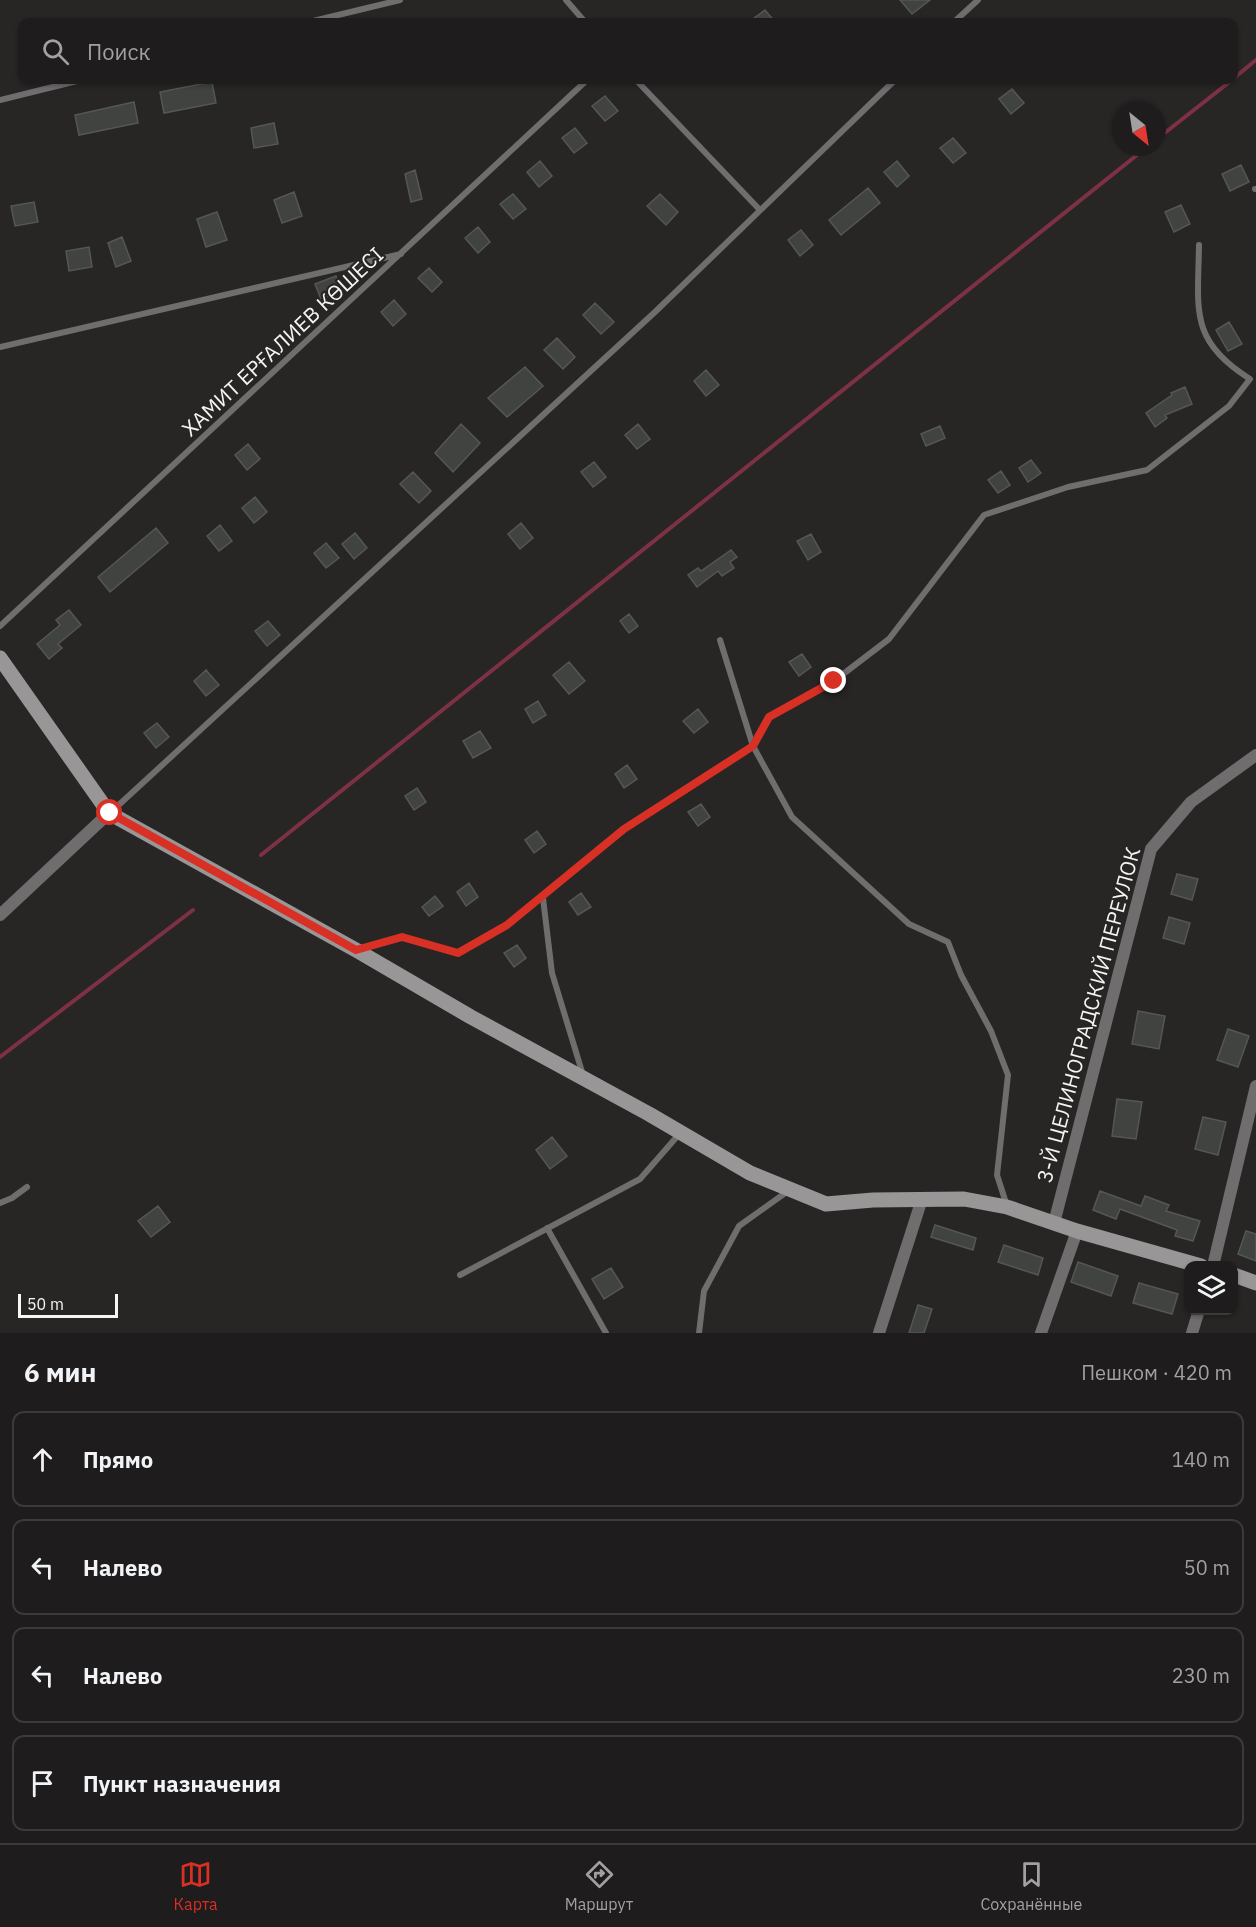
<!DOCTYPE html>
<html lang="ru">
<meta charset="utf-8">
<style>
body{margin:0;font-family:"IBM Plex Sans",sans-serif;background:#2b2929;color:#f1f3f6}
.controls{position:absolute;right:18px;bottom:18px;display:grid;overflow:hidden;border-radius:12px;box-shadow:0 2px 4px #0004}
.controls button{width:54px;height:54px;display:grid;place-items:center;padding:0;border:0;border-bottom:2px solid #3c3a3b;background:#1e1c1c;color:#f1f3f6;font:30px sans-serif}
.compass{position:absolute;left:1112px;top:102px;width:54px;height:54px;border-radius:50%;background:#1e1c1c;box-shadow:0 2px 4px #0004;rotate:150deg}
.scale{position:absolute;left:18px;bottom:15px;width:100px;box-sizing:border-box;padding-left:6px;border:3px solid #f6f4f4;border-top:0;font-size:16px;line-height:21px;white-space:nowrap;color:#f6f4f4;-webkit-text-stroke:4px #282525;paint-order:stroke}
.stop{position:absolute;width:18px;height:18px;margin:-14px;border:4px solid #d93025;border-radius:50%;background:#fff}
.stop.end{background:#d93025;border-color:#fff;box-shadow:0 2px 6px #0008}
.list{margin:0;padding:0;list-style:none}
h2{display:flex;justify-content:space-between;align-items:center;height:78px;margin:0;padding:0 24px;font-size:26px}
h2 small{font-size:20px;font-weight:400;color:#a1a1a3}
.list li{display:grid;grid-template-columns:39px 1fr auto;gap:18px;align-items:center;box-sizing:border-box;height:96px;margin:0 12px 12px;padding:0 12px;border:2px solid #3c3a3b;border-radius:12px}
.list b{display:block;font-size:22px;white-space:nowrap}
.list em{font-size:20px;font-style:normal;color:#a1a1a3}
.icon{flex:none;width:33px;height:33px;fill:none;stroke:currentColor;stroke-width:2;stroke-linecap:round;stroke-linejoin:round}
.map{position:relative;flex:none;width:1256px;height:1333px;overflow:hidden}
.search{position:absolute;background:#1e1c1c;box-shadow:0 2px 4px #0004;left:18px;right:18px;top:18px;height:66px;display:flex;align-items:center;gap:15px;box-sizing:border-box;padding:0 21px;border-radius:12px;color:#a1a1a3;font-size:22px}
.sheet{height:510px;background:#1e1c1c}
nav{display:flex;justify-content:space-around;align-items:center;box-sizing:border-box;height:84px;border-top:2px solid #3c3a3b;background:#1e1c1c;font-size:16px;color:#a1a1a3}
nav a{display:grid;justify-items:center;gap:3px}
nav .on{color:#d93025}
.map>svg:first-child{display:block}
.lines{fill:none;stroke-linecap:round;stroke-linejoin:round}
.stream{stroke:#7e3144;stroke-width:4}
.building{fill:#414341;stroke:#555754;stroke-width:1.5}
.lane{stroke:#6f6d6d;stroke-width:6}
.street{stroke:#6f6d6d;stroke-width:12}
.secondary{stroke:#989696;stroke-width:15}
.route{stroke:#d93025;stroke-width:8}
.labels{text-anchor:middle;stroke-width:4.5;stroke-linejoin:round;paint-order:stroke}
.street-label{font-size:21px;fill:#f6f4f4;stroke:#282525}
</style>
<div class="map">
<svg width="1256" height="1333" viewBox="0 0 1256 1333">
<rect width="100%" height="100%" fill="#282525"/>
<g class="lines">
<path class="stream" d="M1234,78L1256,60
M1157,139L1232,80
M261,855L1147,147
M0,1057L193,910"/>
</g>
<path class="building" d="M900,0H930L912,14Z
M765,10L775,22H749Z
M212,82L216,103L164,113L160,92Z
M1012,89L1024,103L1011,114L999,99Z
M605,96L618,111L605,121L592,106Z
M134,102L138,123L79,135L75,115Z
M274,123L278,144L254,148L251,128Z
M575,128L587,143L574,153L562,138Z
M953,138L966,153L953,163L940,148Z
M540,161L552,176L539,187L527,172Z
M897,161L909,176L897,187L884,172Z
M1241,165L1249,182L1230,191L1222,174Z
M415,170L422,199L411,202L405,174Z
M868,188L880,203L841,235L829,220Z
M294,192L302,216L282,223L274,200Z
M513,194L526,209L513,219L500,204Z
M660,194L678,212L666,225L647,206Z
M34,202L38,222L15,226L11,206Z
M1181,205L1190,224L1174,232L1165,212Z
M217,212L227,240L206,247L197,219Z
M478,227L490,242L478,253L465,238Z
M801,230L813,245L800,256L788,240Z
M122,237L131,261L116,267L108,243Z
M89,247L92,267L69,271L66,251Z
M429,268L442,282L432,292L418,278Z
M336,276L342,291L321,299L315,284Z
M394,300L406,314L393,326L381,312Z
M595,303L614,322L601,334L583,315Z
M1229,322L1242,344L1228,351L1216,330Z
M557,338L575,357L563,369L544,350Z
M525,367L543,386L507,417L488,398Z
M706,370L719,385L706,396L694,381Z
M1185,387L1192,404L1165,415L1167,418L1155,427L1146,413L1172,395L1171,393Z
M461,424L480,443L453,472L435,453Z
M638,424L650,439L637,449L625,435Z
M940,426L945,438L926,446L921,434Z
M248,444L260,459L247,470L235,455Z
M1031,460L1041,473L1028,482L1019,468Z
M594,462L606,477L593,487L581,472Z
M1001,471L1010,485L998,493L988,480Z
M413,472L431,491L419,503L400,484Z
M255,497L267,512L254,523L242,508Z
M521,523L533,538L520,549L508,534Z
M220,525L232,541L219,551L207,536Z
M156,528L168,543L110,592L98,577Z
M355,533L367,548L354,559L342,544Z
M811,534L821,552L808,560L797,541Z
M326,543L339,558L326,568L314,553Z
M731,550L737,557L730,562L734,568L722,576L718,571L697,587L688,575L698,568L701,571Z
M69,610L81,625L58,644L62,648L49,659L37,644L60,625L56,620Z
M629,614L638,626L629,633L620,621Z
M268,621L280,635L267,646L255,631Z
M802,654L811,667L799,676L789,662Z
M569,662L585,681L569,694L553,675Z
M206,670L219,685L206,696L194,681Z
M538,701L546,715L533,723L525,709Z
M698,709L708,722L694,733L683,721Z
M157,723L169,737L156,748L144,733Z
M480,731L491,748L473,758L463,741Z
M627,765L637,779L624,788L615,774Z
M417,788L426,802L414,810L405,796Z
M701,804L710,817L698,826L688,812Z
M537,831L546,844L534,853L525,840Z
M1177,874L1198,879L1192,900L1171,894Z
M469,883L478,897L466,906L457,892Z
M581,893L591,907L578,915L569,902Z
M435,896L443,906L429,916L422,907Z
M1169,917L1190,923L1184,944L1163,938Z
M517,945L526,958L514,967L504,953Z
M1138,1011L1165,1016L1159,1049L1132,1044Z
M1228,1029L1249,1036L1238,1067L1217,1060Z
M1117,1099L1142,1102L1136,1139L1112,1136Z
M1203,1117L1226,1122L1218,1155L1195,1149Z
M552,1137L567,1156L550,1169L536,1150Z
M1100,1191L1141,1206L1145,1196L1169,1205L1166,1211L1200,1221L1193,1241L1175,1236L1177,1230L1120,1209L1116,1219L1093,1210Z
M158,1206L170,1222L151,1237L138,1221Z
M935,1225L976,1238L973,1250L931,1237Z
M1246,1231L1256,1234V1261L1238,1254Z
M1004,1245L1043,1258L1038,1275L998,1262Z
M1078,1262L1118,1276L1111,1296L1071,1282Z
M611,1268L623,1287L604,1299L592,1279Z
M1139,1283L1178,1294L1172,1314L1133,1303Z
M918,1305L932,1309L924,1333H909Z"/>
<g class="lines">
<path class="lane" d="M566,0L585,22
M309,22L400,0
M954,22L978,0
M636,80L759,209
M0,100L81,80
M1255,189H1256
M0,347L401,254
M0,626L587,80
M720,640L753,746L792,817L909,924L948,942L961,975L991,1031L1008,1075L997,1175L1007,1206
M110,813L655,312L895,80
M543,898L552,973L583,1075
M360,949L402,937L458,953L507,925L624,829L753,746L769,717L834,681L889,639L984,515L1068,487L1147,470L1229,406L1250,379C1189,341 1198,310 1199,245
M0,1203L12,1198L27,1187
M547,1228L606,1333
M460,1275L640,1179L681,1132
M699,1333L704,1291L739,1226L788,1191"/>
<path class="street" d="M0,915L109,813
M1054,1223L1151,849L1191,802L1256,755
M1213,1266L1256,1086
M879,1333L922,1199
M1041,1333L1077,1231
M1192,1333L1199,1310"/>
<path class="secondary" d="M0,658L109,813L356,950L471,1017L649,1114L750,1173L826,1204L873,1200L964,1199L1007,1207L1077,1231L1201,1266
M1234,1275L1256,1283"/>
</g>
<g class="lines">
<path class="route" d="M110,813L356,950L402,937L458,953L507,925L624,829L753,746L769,717L834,681"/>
</g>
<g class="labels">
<g class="street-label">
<text transform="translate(283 342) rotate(-43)" y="7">ХАМИТ ЕРҒАЛИЕВ КӨШЕСІ</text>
<text transform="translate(1089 1015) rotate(-75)" y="7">3-Й ЦЕЛИНОГРАДСКИЙ ПЕРЕУЛОК</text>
</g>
</g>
</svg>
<div class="controls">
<button><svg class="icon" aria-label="layers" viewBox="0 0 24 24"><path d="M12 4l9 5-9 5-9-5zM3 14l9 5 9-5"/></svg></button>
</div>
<svg class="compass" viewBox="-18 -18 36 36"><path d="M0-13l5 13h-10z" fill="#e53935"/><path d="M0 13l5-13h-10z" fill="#a1a1a3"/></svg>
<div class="scale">50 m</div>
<div class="stop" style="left:110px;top:813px"></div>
<div class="stop end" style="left:834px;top:681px"></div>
<div class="search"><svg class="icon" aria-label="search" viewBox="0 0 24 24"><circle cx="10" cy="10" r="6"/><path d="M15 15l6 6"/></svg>Поиск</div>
</div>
<section class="sheet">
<h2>6 мин<small>Пешком · 420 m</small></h2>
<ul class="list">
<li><svg class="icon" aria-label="ahead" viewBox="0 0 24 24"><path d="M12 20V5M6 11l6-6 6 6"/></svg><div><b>Прямо</b></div><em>140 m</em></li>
<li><svg class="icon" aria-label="left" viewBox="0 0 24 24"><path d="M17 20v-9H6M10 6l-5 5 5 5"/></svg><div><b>Налево</b></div><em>50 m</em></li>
<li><svg class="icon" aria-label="left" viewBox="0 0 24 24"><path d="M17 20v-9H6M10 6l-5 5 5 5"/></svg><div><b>Налево</b></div><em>230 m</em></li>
<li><svg class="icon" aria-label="arrive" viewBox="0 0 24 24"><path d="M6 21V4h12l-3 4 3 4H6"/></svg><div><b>Пункт назначения</b></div></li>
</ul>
</section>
<nav>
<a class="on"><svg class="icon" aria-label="map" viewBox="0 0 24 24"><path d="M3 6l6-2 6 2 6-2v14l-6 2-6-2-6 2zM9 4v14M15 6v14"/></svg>Карта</a>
<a><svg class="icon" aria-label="directions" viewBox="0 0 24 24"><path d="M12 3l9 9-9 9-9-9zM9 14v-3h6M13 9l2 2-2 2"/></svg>Маршрут</a>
<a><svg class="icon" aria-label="saved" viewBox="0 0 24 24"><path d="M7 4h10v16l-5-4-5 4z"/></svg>Сохранённые</a>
</nav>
